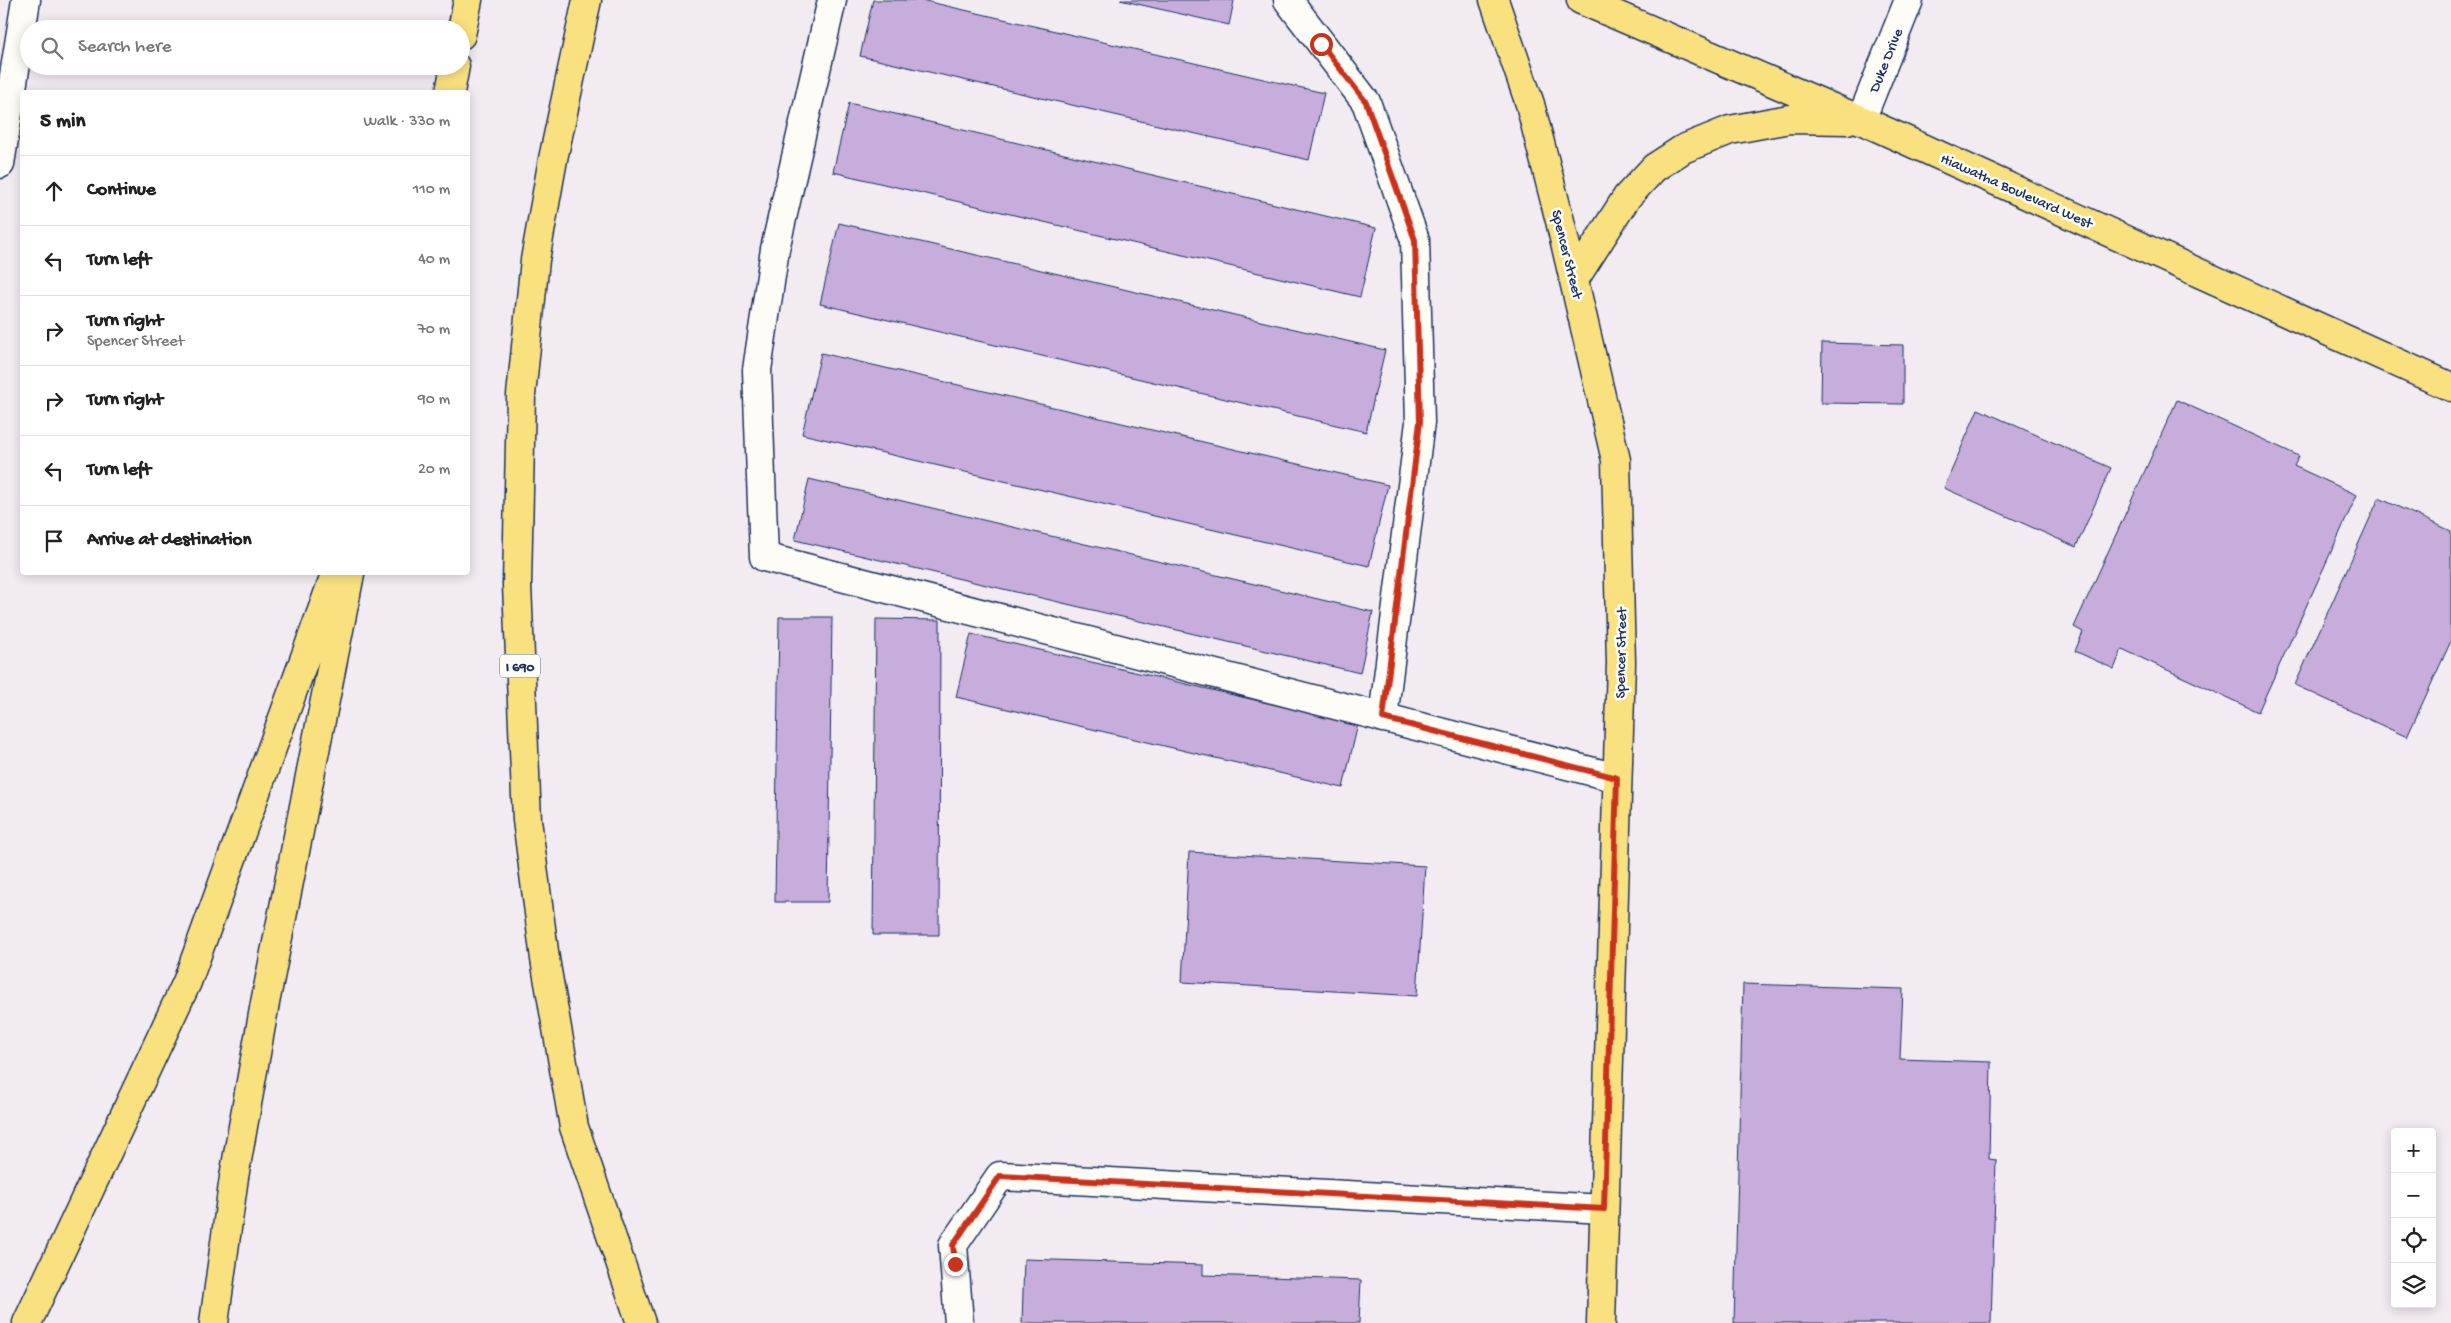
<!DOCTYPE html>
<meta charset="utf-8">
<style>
body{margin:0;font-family:"Gochi Hand",sans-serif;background:#f2f2f2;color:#222}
.controls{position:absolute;right:15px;bottom:15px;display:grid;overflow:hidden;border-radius:5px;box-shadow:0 2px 12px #0003}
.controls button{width:45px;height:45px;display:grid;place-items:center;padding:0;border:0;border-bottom:1px solid #e0e0e0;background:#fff;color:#222;font:25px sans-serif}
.stop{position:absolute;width:15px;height:15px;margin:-11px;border:4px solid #c8321e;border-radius:50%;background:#fff}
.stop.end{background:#c8321e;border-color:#fff;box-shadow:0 1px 5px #0008}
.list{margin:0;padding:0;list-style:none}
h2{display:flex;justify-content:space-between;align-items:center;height:65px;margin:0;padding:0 20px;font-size:21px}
h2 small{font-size:16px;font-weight:400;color:#767676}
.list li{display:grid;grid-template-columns:32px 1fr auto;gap:15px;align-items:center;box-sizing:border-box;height:70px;padding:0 20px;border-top:1px solid #e0e0e0}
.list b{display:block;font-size:19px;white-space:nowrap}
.list p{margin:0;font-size:16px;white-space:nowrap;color:#767676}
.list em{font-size:16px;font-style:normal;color:#767676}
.icon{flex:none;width:28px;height:28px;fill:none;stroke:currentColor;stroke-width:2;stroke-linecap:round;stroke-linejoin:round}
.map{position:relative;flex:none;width:2451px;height:1323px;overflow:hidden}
.search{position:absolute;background:#fff;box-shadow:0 2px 12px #0003;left:20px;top:20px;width:450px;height:55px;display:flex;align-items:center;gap:12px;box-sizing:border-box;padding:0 18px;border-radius:28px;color:#767676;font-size:19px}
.panel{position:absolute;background:#fff;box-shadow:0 2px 12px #0003;left:20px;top:90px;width:450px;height:485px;border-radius:5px}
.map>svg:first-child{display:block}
.building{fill:#c6addc;stroke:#1b2f5e}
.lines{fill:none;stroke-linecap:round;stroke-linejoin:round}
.minor-casing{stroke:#1b2f5e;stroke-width:31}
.major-casing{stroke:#1b2f5e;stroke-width:31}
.highway-casing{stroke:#1b2f5e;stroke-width:31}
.minor{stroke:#fdfcf7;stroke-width:28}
.major{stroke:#fae180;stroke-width:28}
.highway{stroke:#fae180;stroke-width:28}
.route{stroke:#c8321e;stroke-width:6}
.labels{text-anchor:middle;stroke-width:5;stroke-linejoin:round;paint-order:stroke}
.shield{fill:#fdfcf7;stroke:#5f6c8c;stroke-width:1}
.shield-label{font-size:14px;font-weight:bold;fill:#1b2f5e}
.street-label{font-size:15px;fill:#1b2f5e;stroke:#fdfcf7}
</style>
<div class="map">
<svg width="2451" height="1323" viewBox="0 0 2451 1323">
<rect width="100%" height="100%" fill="#f2ecf2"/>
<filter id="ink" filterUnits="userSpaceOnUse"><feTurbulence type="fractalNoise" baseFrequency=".02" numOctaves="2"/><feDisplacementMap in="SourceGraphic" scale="10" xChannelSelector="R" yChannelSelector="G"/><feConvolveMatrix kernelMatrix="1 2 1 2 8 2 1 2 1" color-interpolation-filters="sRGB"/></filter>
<g filter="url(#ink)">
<path class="building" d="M873,0H921L1324,93L1309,160L860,56Z
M1120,0H1230L1234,1L1229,25Z
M849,103L1376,228L1360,297L833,172Z
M839,223L1385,350L1366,432L820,304Z
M1822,343L1903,345V404L1821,403Z
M821,353L1388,485L1369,566L802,434Z
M2177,400L2299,456L2294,466L2357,495L2258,712L2122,649L2114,669L2075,651L2083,632L2074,627Z
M1978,409L2111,468L2076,547L1944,488Z
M809,479L1373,612L1360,673L795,540Z
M2379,498L2451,531V641L2407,737L2295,685Z
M779,617H832L828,902H775Z
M876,619L940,620L939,935H873Z
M971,634L1358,724L1343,788L956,697Z
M1189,852L1425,866L1417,996L1182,982Z
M1743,984L1903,989L1900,1059L1991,1062L1989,1159L1996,1160L1991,1323H1734Z
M1024,1259L1203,1265V1275L1361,1280L1359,1323H1022Z"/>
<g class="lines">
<g class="minor-casing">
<path id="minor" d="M832,0L775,249L757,370L764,557L1617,778
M1288,0L1366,102L1415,240L1420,422L1383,718
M1861,120L1909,0
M0,164L26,0
M959,1323L953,1245L1000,1176L1604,1209"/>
</g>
<g class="major-casing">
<path id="major" d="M1494,0L1530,104L1560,221L1616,460L1621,663L1601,1323
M1581,0L1861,120L2451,387
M1574,280L1627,197L1654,168L1683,149L1730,130L1789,119L1847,120"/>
</g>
<g class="highway-casing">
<path id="highway" d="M587,0L553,159L535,260L521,395L517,585L527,820L545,959L574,1127L641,1323
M461,35L468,0
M450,92L455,66
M27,1323L187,982L336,572
M214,1323L234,1177L265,1003L350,574"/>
</g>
<use href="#minor" class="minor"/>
<use href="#major" class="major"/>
<use href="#highway" class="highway"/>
</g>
</g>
<g class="lines" filter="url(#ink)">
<path class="route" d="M955,1264L953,1245L1000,1176L1604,1209L1617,778L1383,718L1420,422L1415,240L1366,102L1321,44"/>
</g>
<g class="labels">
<rect class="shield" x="500" y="654.5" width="40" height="23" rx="4"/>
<g class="shield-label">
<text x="520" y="671">I 690</text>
</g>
<g class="street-label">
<text transform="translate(1885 60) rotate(-68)" y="5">Duke Drive</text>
<text transform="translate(2017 190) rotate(24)" y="5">Hiawatha Boulevard West</text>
<text transform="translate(1568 254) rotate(76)" y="5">Spencer Street</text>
<text transform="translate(1620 653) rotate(-89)" y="5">Spencer Street</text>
</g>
</g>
</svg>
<div class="controls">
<button>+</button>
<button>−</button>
<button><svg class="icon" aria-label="locate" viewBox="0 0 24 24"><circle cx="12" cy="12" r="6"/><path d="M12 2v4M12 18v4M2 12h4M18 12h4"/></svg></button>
<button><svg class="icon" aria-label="layers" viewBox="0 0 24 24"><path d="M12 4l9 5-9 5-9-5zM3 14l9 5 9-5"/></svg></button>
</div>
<div class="stop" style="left:1321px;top:44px"></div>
<div class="stop end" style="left:955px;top:1264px"></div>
<div class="search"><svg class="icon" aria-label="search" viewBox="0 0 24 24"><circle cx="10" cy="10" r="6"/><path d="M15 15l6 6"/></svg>Search here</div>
<section class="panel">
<h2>5 min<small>Walk · 330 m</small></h2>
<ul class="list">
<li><svg class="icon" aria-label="ahead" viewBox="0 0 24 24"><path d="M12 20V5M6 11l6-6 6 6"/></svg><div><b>Continue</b></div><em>110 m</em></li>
<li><svg class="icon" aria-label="left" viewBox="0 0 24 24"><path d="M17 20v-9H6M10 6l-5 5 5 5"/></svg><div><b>Turn left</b></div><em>40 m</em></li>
<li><svg class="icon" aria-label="right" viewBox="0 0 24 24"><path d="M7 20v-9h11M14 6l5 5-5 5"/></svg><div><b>Turn right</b><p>Spencer Street</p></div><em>70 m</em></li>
<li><svg class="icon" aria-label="right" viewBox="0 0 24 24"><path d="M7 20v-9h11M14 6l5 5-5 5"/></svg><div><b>Turn right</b></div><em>90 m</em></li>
<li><svg class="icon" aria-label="left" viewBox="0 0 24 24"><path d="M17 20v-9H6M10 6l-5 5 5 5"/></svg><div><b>Turn left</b></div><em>20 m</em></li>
<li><svg class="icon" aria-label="arrive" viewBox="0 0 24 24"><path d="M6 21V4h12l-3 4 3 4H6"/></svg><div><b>Arrive at destination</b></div></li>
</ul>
</section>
</div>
